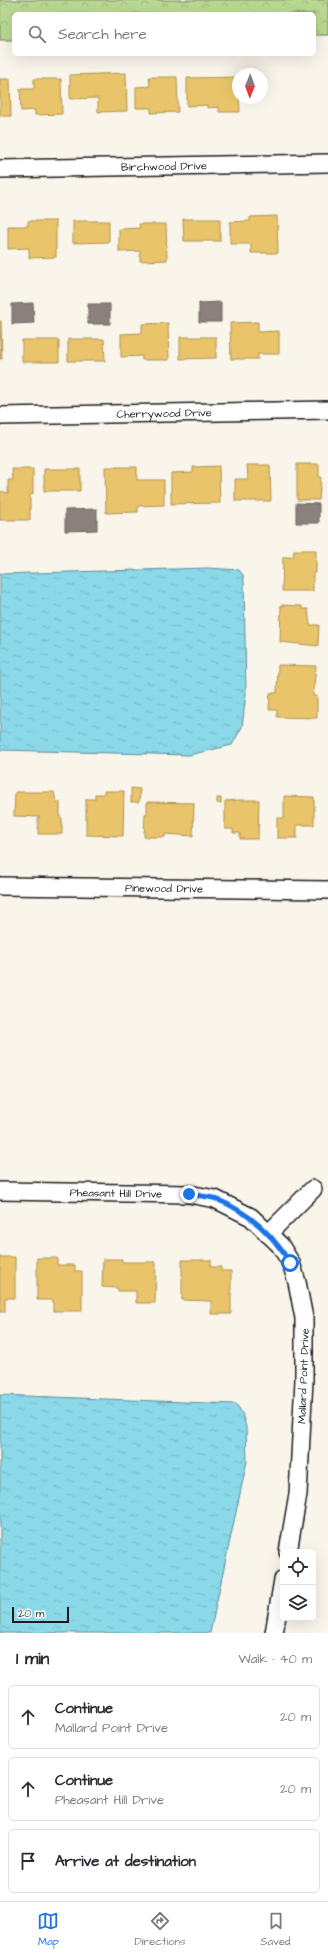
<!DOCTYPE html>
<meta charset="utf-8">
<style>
body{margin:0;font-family:"Architects Daughter",sans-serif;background:#f2f2f3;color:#2b2b33}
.controls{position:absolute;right:12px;bottom:12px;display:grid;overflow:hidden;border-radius:6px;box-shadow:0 4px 16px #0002}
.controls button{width:36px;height:36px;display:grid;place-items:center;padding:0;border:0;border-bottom:1px solid #e1e1e2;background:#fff;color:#2b2b33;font:20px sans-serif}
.compass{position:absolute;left:232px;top:68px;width:36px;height:36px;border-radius:50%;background:#fff;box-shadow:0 4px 16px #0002;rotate:181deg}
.scale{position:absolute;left:12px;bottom:10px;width:57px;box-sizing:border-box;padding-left:4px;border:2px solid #1c1c1c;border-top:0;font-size:11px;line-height:14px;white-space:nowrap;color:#1c1c1c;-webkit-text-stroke:3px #fff;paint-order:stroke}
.stop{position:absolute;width:12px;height:12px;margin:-9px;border:3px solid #1a73e8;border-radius:50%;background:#fff}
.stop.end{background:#1a73e8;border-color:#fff;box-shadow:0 1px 4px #0008}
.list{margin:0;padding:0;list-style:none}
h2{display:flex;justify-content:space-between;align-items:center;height:52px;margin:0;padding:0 16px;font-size:17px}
h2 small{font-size:13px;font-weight:400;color:#7c7c81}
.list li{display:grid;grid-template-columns:26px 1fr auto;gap:12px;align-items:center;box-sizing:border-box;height:64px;margin:0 8px 8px;padding:0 8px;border:1px solid #e1e1e2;border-radius:6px}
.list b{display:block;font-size:15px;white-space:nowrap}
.list p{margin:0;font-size:13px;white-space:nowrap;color:#7c7c81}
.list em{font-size:13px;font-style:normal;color:#7c7c81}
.icon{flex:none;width:22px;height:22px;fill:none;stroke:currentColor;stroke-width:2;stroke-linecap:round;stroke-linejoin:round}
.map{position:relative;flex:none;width:328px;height:1633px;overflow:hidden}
.search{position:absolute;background:#fff;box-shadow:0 4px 16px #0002;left:12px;right:12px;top:12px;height:44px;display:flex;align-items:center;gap:10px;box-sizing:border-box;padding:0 14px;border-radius:6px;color:#7c7c81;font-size:15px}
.sheet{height:268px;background:#fff}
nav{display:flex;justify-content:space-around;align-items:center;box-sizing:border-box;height:56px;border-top:1px solid #e1e1e2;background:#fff;font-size:11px;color:#7c7c81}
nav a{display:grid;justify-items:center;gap:2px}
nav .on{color:#1a73e8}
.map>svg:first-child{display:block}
.park{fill:url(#park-crowns);stroke:#6a7a56}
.water{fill:url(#water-ripples);stroke:#5e8d96}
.homes{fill:#e9c46a;stroke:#ac9253}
.industry{fill:#8a817c;stroke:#69635f}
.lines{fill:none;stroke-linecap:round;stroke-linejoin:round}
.street-casing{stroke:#1c1c1c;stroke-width:20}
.street{stroke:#fff;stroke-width:17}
.route{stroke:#1a73e8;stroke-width:5}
.labels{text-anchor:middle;stroke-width:4;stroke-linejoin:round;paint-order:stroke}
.street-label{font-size:11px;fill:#1c1c1c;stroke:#fff}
</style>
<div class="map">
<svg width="328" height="1633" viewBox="0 0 328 1633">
<defs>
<pattern id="park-crowns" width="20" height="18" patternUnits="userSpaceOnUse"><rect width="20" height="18" fill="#b9d891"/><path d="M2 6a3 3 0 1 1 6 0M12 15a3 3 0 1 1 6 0" fill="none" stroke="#9eb97c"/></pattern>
<pattern id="water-ripples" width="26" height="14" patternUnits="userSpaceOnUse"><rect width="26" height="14" fill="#8ad8e8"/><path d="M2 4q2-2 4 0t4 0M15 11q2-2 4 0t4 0" fill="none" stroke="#76b9c6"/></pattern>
</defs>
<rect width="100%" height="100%" fill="#faf5eb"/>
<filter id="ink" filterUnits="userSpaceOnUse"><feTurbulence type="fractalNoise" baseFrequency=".025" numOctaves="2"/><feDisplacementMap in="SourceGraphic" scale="8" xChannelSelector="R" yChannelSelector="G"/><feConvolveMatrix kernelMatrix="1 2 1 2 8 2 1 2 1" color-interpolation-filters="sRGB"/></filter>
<g filter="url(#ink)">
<path class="park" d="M0,0H328V35H314V14H14V40H0Z"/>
<path class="water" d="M208,568L239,570L243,575L244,581L246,694L242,727L232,745L189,755L0,750V574Z
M0,1395L236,1404L242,1413L246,1427L247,1461L210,1633H0Z"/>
<path class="homes" d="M126,73L127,111L98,112V98L70,99V75Z
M149,77H177L178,112L151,113V108H136V87L150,86Z
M238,77L240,112H219V107L207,108V105L187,106V78Z
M0,79H10L11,116H0Z
M34,79H61L62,114L35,115V110L21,111L20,89H34Z
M277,216L278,253H251V244H230V222L250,221V217Z
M183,219H220V241H184Z
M28,221H56V257L29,258V248L8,249V226H28Z
M73,221H109V242L73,243Z
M139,224H166L167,260L140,261V251L119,252V229L140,228Z
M0,321H1L2,359H0Z
M258,322V332L279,331V354H258V359H231L230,323Z
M168,323L169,360H142V356L121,357V334L142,333V324Z
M180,337H216V358L180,359Z
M68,339H104L105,361H68Z
M22,340H59V362H22Z
M297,464H319V477H321L319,500H297Z
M247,465H270L271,501H235V479H248Z
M219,466L220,503L171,504V473L193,472V467Z
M105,467H137V480H164V505L138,506V512L106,513Z
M12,469H33V494L30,495V520H0V491L8,493V480H13Z
M44,469H80V491H44Z
M294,550H316V573H313V591H282L283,557H293Z
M281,605L302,606V609H308L310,625H319L318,646L280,642Z
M278,665L316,666L313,696H317V718L277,717V710H269L270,693H277Z
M131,788L140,789L139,802H131Z
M104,791H124L123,836L86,835V799H95V794H104Z
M15,792H54L56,802H60V818H62V834H38V818L40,817L14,816Z
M284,796L314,797V825H297V838H277V818H284Z
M217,798H221V804L217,803Z
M240,800H259L258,839H240V833H233V829H225V801Z
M147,802L194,803L193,836L165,834V837H144L145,814H147Z
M0,1257H15V1298H5V1312H0Z
M37,1258H57V1265H75V1271H82V1311H53V1300H37Z
M103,1259H122V1262H156L155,1303H136V1291H118V1288L102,1287Z
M182,1260H211V1267H221V1271H231V1314H211V1301L182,1300Z"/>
<path class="industry" d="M221,302V322H199V303Z
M33,303L34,323L12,324V304Z
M88,304H110V324H88Z
M296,503L319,504V523H296Z
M97,509V530L65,531V510Z"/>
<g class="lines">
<g class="street-casing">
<g id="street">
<path id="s1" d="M0,169L328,163"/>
<path id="s2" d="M0,416L328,410"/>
<path id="s3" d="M0,886L328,890"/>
<path id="s4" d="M0,1191L189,1194L215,1199L251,1217L280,1245L291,1263L297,1282L304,1318V1380L298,1494L288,1552"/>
<path d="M268,1234L313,1189"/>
<path d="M274,1633L283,1580"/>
</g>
</g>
<use href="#street" class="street"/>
</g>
</g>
<g class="lines" filter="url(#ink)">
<path class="route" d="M189,1194C197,1196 208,1196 216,1199C249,1212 272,1233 290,1263"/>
</g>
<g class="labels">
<g class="street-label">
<text dy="4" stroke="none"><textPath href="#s1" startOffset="164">Birchwood Drive</textPath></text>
<text dy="4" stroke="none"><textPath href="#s2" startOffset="164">Cherrywood Drive</textPath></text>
<text dy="4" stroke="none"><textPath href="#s3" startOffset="164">Pinewood Drive</textPath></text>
<text dy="4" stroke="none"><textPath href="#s4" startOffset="116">Pheasant Hill Drive</textPath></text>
<text transform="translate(303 1376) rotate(-88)" y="4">Mallard Point Drive</text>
</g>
</g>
</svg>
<div class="controls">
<button><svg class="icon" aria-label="locate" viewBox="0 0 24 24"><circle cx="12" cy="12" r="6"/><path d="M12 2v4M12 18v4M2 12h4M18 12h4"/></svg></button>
<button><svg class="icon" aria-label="layers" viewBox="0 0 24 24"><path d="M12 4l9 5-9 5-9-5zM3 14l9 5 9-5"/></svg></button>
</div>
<svg class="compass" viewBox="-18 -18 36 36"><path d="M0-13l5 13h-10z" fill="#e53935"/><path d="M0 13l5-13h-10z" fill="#7c7c81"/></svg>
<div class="scale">20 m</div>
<div class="stop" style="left:290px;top:1263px"></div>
<div class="stop end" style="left:189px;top:1194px"></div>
<div class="search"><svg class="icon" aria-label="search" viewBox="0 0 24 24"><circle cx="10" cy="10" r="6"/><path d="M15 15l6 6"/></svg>Search here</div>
</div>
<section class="sheet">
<h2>1 min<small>Walk · 40 m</small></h2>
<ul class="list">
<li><svg class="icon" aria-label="ahead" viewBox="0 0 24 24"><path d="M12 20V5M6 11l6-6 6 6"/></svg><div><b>Continue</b><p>Mallard Point Drive</p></div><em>20 m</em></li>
<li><svg class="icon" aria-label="ahead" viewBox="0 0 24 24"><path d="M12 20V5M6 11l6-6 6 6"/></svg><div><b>Continue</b><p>Pheasant Hill Drive</p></div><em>20 m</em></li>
<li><svg class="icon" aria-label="arrive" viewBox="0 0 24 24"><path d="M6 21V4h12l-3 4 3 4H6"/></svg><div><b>Arrive at destination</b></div></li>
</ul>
</section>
<nav>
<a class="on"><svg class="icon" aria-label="map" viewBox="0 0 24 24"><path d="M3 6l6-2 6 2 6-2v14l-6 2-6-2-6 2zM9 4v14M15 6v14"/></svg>Map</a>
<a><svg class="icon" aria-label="directions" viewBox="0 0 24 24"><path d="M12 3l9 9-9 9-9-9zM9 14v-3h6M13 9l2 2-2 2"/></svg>Directions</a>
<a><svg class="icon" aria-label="saved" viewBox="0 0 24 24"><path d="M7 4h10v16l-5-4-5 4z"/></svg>Saved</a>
</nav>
